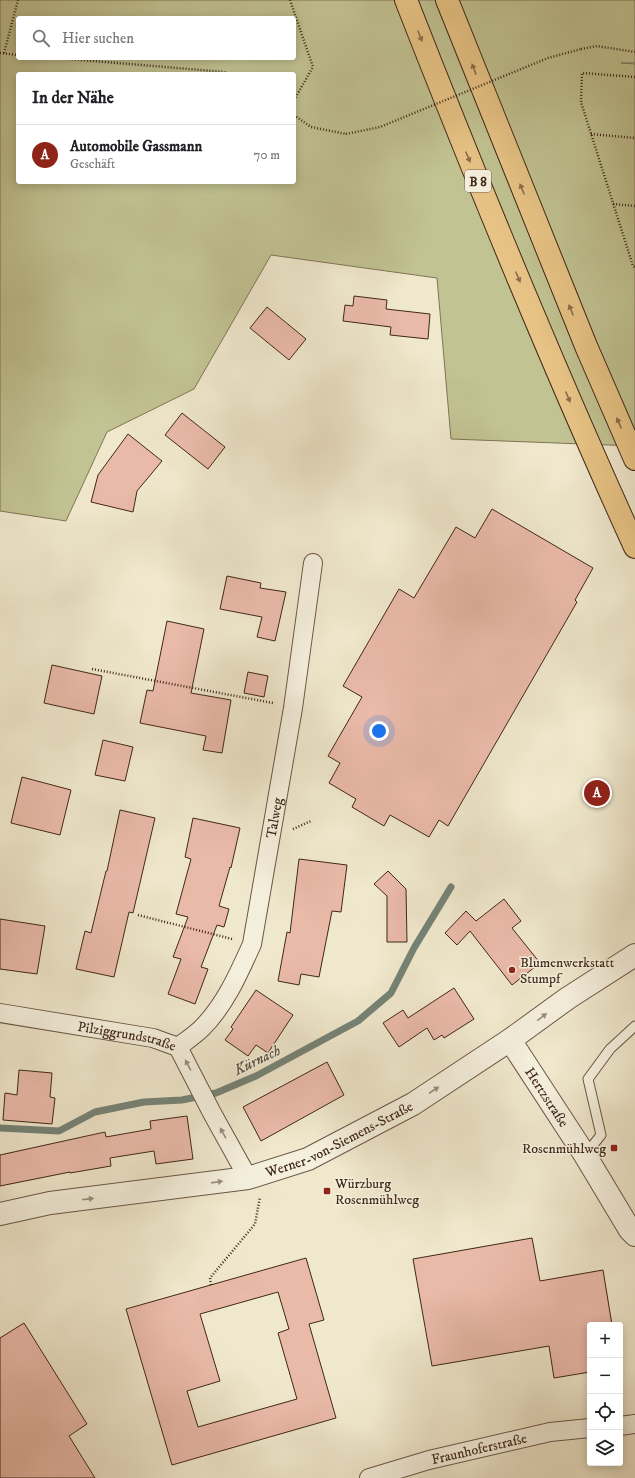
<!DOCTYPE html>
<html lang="de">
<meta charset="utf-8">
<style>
body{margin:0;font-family:"IM FELL DW Pica",serif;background:#f6f6f6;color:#202124}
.controls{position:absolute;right:12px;bottom:12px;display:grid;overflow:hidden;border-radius:4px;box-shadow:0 2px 10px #0003}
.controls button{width:36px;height:36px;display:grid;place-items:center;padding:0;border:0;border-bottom:1px solid #e0e0e0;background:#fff;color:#202124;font:20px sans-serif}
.you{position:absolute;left:379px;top:731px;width:14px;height:14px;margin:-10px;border:3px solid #fff;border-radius:50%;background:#1a73e8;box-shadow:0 0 0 6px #1a73e833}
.badge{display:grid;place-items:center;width:26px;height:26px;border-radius:50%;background:#8f2418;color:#fff;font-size:13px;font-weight:700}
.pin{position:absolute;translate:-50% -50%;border:2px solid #fff;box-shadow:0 1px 4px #0006}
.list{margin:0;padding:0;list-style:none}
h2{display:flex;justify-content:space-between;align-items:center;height:52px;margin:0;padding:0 16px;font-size:17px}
h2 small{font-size:13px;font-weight:400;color:#757577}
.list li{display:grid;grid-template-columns:26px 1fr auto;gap:12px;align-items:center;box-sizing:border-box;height:60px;padding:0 16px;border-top:1px solid #e0e0e0}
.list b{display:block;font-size:15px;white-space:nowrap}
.list p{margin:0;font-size:13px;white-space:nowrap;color:#757577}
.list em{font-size:13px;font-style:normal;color:#757577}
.icon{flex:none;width:22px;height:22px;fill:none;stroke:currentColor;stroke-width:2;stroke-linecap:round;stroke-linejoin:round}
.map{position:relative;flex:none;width:635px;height:1478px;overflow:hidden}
.search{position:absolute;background:#fff;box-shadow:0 2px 10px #0003;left:16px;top:16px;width:280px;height:44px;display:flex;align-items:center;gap:10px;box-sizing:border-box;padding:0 14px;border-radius:4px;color:#757577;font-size:15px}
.panel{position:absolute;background:#fff;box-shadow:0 2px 10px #0003;left:16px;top:72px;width:280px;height:112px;border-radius:4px}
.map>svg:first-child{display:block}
.green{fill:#c2c393;stroke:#807556;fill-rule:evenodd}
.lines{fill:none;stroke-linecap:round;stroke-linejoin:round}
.stream{stroke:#768377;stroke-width:7}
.building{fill:#eabaa9;stroke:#3f2718;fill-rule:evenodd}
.service-casing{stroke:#6b5745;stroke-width:11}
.minor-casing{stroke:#6b5745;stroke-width:20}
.tertiary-casing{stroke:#6b5745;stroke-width:24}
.trunk-casing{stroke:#3f2718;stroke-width:24}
.path{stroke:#3f2718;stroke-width:2.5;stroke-dasharray:1 2;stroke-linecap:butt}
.service{stroke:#f5f0de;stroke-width:9}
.minor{stroke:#f5f0de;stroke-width:18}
.tertiary{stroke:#f5f0de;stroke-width:22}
.trunk{stroke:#e8c486;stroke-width:22}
.path-bridge{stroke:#3f2718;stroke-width:2.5;stroke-dasharray:1 2;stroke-linecap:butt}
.oneway{fill:#8b6e4a}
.oneway2{fill:#9a8c7b}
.poi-dot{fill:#8f2418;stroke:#f5f0de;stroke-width:1.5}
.labels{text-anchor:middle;stroke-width:3;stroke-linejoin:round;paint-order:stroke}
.shield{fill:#f5f0de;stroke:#766353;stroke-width:1}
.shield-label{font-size:13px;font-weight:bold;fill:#3f2718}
.street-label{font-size:14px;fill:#3f2718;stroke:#f5f0de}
.poi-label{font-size:14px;fill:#3f2718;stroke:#f5f0de;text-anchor:start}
.water-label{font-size:15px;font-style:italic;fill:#5a5547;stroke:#f5f0de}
</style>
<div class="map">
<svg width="635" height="1478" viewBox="0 0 635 1478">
<rect width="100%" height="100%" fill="#f0e8cd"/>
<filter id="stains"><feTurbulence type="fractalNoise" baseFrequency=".005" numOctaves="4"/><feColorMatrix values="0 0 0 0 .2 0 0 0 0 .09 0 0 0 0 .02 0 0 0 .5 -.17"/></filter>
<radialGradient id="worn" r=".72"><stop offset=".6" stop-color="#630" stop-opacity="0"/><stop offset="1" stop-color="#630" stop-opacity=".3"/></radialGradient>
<path class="green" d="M0,0H635V63H621L635,64V446L451,439L437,278L271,255L194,389L107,432L66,521L0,511ZM18,18H294V58H18ZM18,74H294V182H18Z"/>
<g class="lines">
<path class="stream" d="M0,1128L59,1131L95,1112L144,1102L182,1100L216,1093L256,1076L358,1021L391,993L414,948L451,887"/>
</g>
<path class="building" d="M354,296L387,300L386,309L430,314L428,339L390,335L391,327L343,321L345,305L353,306Z
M267,307L306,339L289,360L250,328Z
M182,413L225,447L208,469L165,435Z
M128,434L162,461L137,491L133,512L91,502L98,475Z
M492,509L593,568L575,600L577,602L448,826L439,820L429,837L390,815L384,826L352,807L356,799L329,783L340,763L328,756L362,697L343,686L399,589L414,598L456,527L475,538Z
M227,576L261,583L260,588L286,592L275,641L257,637L262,617L220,609Z
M167,621L204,629L191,693L231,700L222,753L203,750L206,736L140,723L147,690L153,691Z
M52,665L102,676L94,714L44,703Z
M248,672L268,676L264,697L244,693Z
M103,740L133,747L125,781L95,775Z
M22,777L71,790L60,835L11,823Z
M120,810L155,818L133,913L129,912L114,977L76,969L85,931L91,933L106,871H107Z
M193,818L240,828L231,868L230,867L219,906L229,909L224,927L217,925L201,967L208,969L195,1004L168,994L181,959L173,957L188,917L176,914L191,859L185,857Z
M299,859L347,865L341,912L332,911L319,977L301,974L299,985L278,981L287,932L290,933Z
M388,871L406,889L407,942H387V896L374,884Z
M504,899L521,921L512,928L540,963L512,985L470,931L457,945L445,933L466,911L476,921Z
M0,919L45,926L37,974L0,969Z
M454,988L474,1019L444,1038L442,1035L434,1040L427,1028L399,1047L383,1023L403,1010L408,1018Z
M256,990L293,1015L268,1053L256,1045L248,1056L225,1040L233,1029L231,1027Z
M327,1062L344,1095L261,1141L243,1107Z
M19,1070L52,1073L50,1097L55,1098L52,1124L3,1120L5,1093L17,1095Z
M187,1116L193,1159L156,1164L154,1151L110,1158L111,1166L70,1173V1172L0,1186V1155L105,1132L106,1137L151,1129L150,1121Z
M532,1238L540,1281L603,1270L612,1325H590V1372L554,1378L549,1346L432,1366L413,1259Z
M306,1258L324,1320L309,1324L336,1418L172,1465L126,1309ZM278,1292L289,1329L278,1333L297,1399L198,1427L187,1391L220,1381L200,1314Z
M24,1323L87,1424L69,1436L95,1478H0V1338Z"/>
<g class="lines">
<g class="service-casing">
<path id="service" d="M585,1155L601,1135L588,1079L610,1049L635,1026"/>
</g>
<g class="minor-casing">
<g id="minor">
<path id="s1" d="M0,1013L153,1038L178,1047L212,1113L248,1178"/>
<path id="s2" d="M178,1047C186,1041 195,1035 202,1028C225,1005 239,973 252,944L293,708L313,563"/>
<path d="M620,1426L635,1424"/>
<path id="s3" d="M369,1478L429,1460L550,1432L590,1428"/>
</g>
</g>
<g class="tertiary-casing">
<g id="tertiary">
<path id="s4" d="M510,1040L585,1155L630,1230L635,1235"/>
<path id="s5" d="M0,1214L50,1203L248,1178L308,1159L413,1104L510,1040L568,998L635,955"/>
</g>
</g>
<g class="trunk-casing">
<path id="trunk" d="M406,0C478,184 553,367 635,547
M447,0L586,346L635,459"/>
</g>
<path class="path" d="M290,0L313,67L294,100
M581,49L597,46L635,52
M0,53L18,55
M4,53L18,0
M57,58L224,72L230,74
M635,77L582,73L581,102L633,266L635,267
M294,115L311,127L346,134
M591,134L635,138
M613,204L635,206
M92,669L273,703
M293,829L311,821
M138,915L232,939
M211,1285L210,1278L255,1224L260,1197"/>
<use href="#service" class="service"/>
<use href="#minor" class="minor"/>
<use href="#tertiary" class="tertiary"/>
<use href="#trunk" class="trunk"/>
<path class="path-bridge" d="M346,134L380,127L548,58L581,49"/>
</g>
<defs><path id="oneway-solid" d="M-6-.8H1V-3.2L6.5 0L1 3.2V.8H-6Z"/></defs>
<g class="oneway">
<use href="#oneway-solid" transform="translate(420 36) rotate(68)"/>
<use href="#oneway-solid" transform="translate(474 69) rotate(-111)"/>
<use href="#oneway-solid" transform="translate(468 157) rotate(67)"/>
<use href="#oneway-solid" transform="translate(522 189) rotate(-112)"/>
<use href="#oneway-solid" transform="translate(518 277) rotate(67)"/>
<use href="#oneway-solid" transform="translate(571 310) rotate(-112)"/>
<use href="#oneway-solid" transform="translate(568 397) rotate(67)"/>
<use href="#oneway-solid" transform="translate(619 423) rotate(-113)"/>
</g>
<g class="oneway2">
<use href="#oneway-solid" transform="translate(542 1017) rotate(-37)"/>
<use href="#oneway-solid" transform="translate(188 1065) rotate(-118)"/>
<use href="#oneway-solid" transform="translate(434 1090) rotate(-33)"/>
<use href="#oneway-solid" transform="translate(223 1133) rotate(-119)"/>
<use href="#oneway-solid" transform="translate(217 1182) rotate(-8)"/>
<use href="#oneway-solid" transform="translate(88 1199) rotate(-7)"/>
</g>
<g class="poi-dot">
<circle cx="512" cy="970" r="4"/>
<rect x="610" y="1144" width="8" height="8" rx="2"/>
<rect x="323" y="1187" width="8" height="8" rx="2"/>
</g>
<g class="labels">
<rect class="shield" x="465" y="170" width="26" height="22" rx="3"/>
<g class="shield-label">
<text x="478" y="186">B 8</text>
</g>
<g class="street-label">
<text dy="5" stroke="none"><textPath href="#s2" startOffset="257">Talweg</textPath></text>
<text dy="5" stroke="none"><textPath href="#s1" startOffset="129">Pilziggrundstraße</textPath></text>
<text dy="5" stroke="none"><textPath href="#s4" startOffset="68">Hertzstraße</textPath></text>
<text dy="5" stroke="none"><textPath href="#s5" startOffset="350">Werner-von-Siemens-Straße</textPath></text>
<text dy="5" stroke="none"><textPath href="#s3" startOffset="114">Fraunhoferstraße</textPath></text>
</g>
<g class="poi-label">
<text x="520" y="967">Blumenwerkstatt<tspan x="520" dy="16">Stumpf</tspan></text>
<text x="606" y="1153" text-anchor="end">Rosenmühlweg</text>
<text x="335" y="1188">Würzburg<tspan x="335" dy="16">Rosenmühlweg</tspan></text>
</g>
<g class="water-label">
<text transform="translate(257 1060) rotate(-26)" y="5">Kürnach</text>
</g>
</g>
<rect width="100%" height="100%" filter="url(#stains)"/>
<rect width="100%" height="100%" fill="url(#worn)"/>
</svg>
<div class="controls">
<button>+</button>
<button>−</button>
<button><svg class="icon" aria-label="locate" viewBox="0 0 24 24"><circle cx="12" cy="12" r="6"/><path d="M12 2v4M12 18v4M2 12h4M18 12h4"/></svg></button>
<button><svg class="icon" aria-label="layers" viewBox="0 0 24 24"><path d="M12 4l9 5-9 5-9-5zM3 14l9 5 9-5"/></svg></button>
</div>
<div class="you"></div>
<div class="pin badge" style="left:597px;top:793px">A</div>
<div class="search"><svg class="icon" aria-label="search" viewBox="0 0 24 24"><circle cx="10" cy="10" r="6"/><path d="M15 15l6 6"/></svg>Hier suchen</div>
<section class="panel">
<h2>In der Nähe<small></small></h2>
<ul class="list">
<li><span class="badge">A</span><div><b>Automobile Gassmann</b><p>Geschäft</p></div><em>70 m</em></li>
</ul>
</section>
</div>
